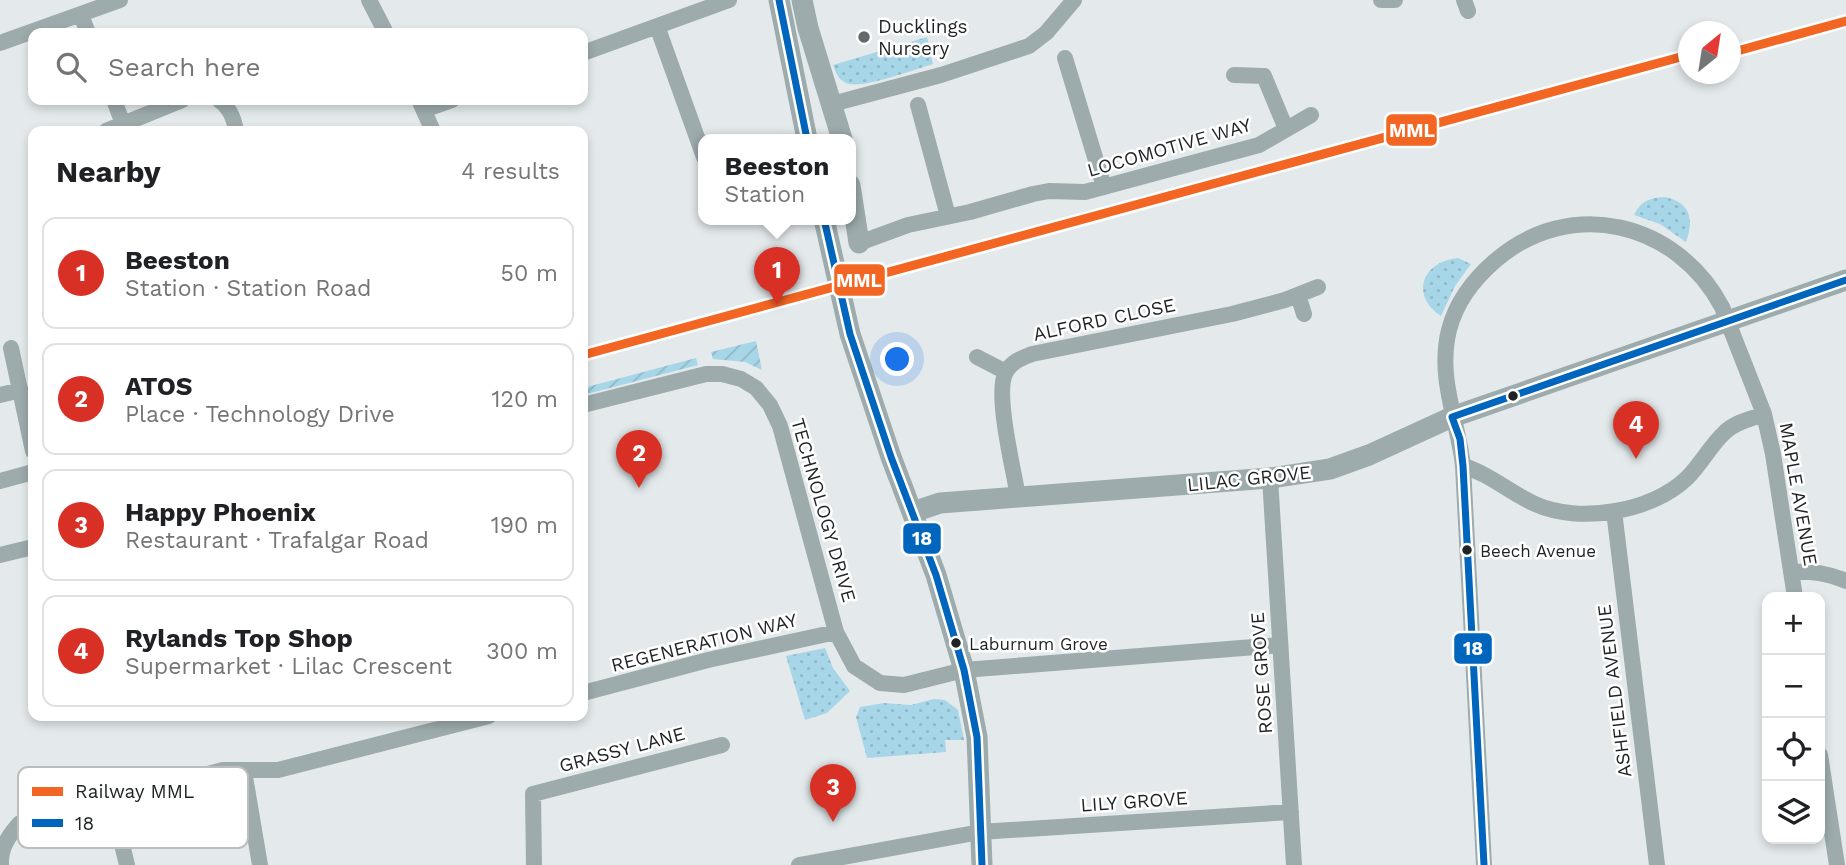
<!DOCTYPE html>
<meta charset="utf-8">
<style>
body{margin:0;font-family:"Work Sans",sans-serif;background:#f6f6f6;color:#202124}
.controls{position:absolute;right:21px;bottom:21px;display:grid;overflow:hidden;border-radius:14px;box-shadow:0 4px 10px #0003}
.controls button{width:63px;height:63px;display:grid;place-items:center;padding:0;border:0;border-bottom:2px solid #e0e0e0;background:#fff;color:#202124;font:35px sans-serif}
.compass{position:absolute;left:1678px;top:21px;width:63px;height:63px;border-radius:50%;background:#fff;box-shadow:0 4px 10px #0003;rotate:30deg}
.you{position:absolute;left:898px;top:360px;width:24px;height:24px;margin:-18px;border:5px solid #fff;border-radius:50%;background:#1a73e8;box-shadow:0 0 0 10px #1a73e833}
.badge{display:grid;place-items:center;width:46px;height:46px;border-radius:50%;background:#d93025;color:#fff;font-size:23px;font-weight:700}
.pin{position:absolute;translate:-50% -58px;filter:drop-shadow(0 2px 4px #0008)}
.pin::after{content:'';position:absolute;top:37px;width:24px;height:21px;background:inherit;clip-path:polygon(0 0,100% 0,50% 100%)}
.popup{position:absolute;left:698px;top:134px;width:158px;height:91px;box-sizing:border-box;display:grid;place-content:center;border-radius:14px;background:#fff;filter:drop-shadow(0 2px 5px #0005);font-size:23px;white-space:nowrap;color:#757577}
.popup b{font-size:26px;color:#202124}
.popup::after{content:'';position:absolute;left:50%;top:100%;margin-left:-14px;border:14px solid transparent;border-top-color:#fff}
.list{margin:0;padding:0;list-style:none}
h2{display:flex;justify-content:space-between;align-items:center;height:91px;margin:0;padding:0 28px;font-size:30px}
h2 small{font-size:23px;font-weight:400;color:#757577}
.list li{display:grid;grid-template-columns:46px 1fr auto;gap:21px;align-items:center;box-sizing:border-box;height:112px;margin:0 14px 14px;padding:0 14px;border:2px solid #e0e0e0;border-radius:14px}
.list b{display:block;font-size:26px;white-space:nowrap}
.list p{margin:0;font-size:23px;white-space:nowrap;color:#757577}
.list em{font-size:23px;font-style:normal;color:#757577}
.icon{flex:none;width:38px;height:38px;fill:none;stroke:currentColor;stroke-width:2;stroke-linecap:round;stroke-linejoin:round}
.map{position:relative;flex:none;width:1846px;height:865px;overflow:hidden}
.search{position:absolute;background:#fff;box-shadow:0 4px 10px #0003;left:28px;top:28px;width:560px;height:77px;display:flex;align-items:center;gap:18px;box-sizing:border-box;padding:0 24px;border-radius:14px;color:#757577;font-size:26px}
.panel{position:absolute;background:#fff;box-shadow:0 4px 10px #0003;left:28px;top:126px;width:560px;height:595px;border-radius:14px}
.map>svg:first-child{display:block}
.grass{fill:url(#grass-dots)}
.garden{fill:url(#garden-furrows)}
.lines{fill:none;stroke-linecap:round;stroke-linejoin:round}
.minor{stroke:#9dabac;stroke-width:16}
.tertiary{stroke:#9dabac;stroke-width:21}
.bus-1-casing{stroke:#fff;stroke-width:12}
.bus-1{stroke:#0065bd;stroke-width:7}
.rail-1-casing{stroke:#fff;stroke-width:14}
.rail-1{stroke:#f26522;stroke-width:9}
.poi-dot{fill:#64696a;stroke:#fff;stroke-width:2.5}
.bus-dot{fill:#1f2324;stroke:#fff;stroke-width:2.5}
.labels{text-anchor:middle;stroke-width:5;stroke-linejoin:round;paint-order:stroke}
.bus-label{font-size:17px;fill:#1f2324;stroke:#fff;text-anchor:start}
.poi-label{font-size:19px;fill:#1f2324;stroke:#fff;text-anchor:start}
.street-label{font-size:19px;fill:#1f2324;stroke:#fff}
.key{fill:#fff;stroke:#bcbdbd;stroke-width:2}
.key-label{font-size:19px;fill:#1f2324}
.line-badge{stroke:#fff;stroke-width:2.5}
.badge-label{font-size:19px;text-anchor:middle;font-weight:bold;fill:#fff}
</style>
<div class="map">
<svg width="1846" height="865" viewBox="0 0 1846 865">
<defs>
<pattern id="grass-dots" width="8" height="8" patternUnits="userSpaceOnUse" patternTransform="scale(1.75)"><rect width="8" height="8" fill="#a7d6e8"/><path d="M2 2h.1M6 6h.1" fill="none" stroke="#8fb7c7" stroke-width="1.8" stroke-linecap="round"/></pattern>
<pattern id="garden-furrows" width="10" height="10" patternUnits="userSpaceOnUse" patternTransform="scale(1.75)"><rect width="10" height="10" fill="#a7d6e8"/><path d="M-1 1l2-2M0 10L10 0M9 11l2-2" fill="none" stroke="#8fb7c7"/></pattern>
</defs>
<rect width="100%" height="100%" fill="#e4eaec"/>
<path class="grass" d="M927,37L933,64C916,69 861,90 846,83C838,79 836,73 833,65Z
M1665,197C1691,203 1694,219 1686,242L1660,224L1634,215C1641,201 1649,198 1665,197Z
M1458,258L1471,264L1455,286L1441,316C1409,295 1423,261 1458,258Z
M825,648L833,668L850,691L827,713L805,720L786,656Z
M934,699L945,700L958,710L964,740H945L946,752L867,758L856,717L860,707L884,703L911,705Z"/>
<path class="garden" d="M756,341L762,370L745,362L713,359L711,352Z
M696,358L698,365L583,395V388Z"/>
<g class="lines">
<path class="minor" d="M369,0L386,33
M1381,0H1395
M1464,0L1468,11
M81,15L88,33
M657,26L704,157
M0,43L120,0
M583,53L729,0
M1065,58L1104,187
M1234,75L1264,76L1286,129
M114,100L123,124
M219,100C230,108 234,118 236,131
M419,100L433,131
M832,104L941,75L1029,46L1046,33L1074,0
M918,105L948,216
M424,110L452,100
M106,131L182,100
M859,243L908,225L970,212L1033,194L1049,191L1085,192L1259,145L1311,115
M1298,295L1304,314
M11,348L33,451
M977,357L1006,372
M0,395L21,390
M583,405L706,374H722L741,379L756,388L770,405L780,426L836,632L854,666L880,683L904,685L964,670L1280,645
M1463,466C1490,474 1510,493 1535,504C1579,524 1652,512 1687,478C1701,464 1710,446 1725,432C1735,422 1751,419 1764,414
M1270,478L1294,865
M0,481L33,472
M1018,497C1014,471 994,392 1006,372C1012,361 1022,358 1032,354L1232,314L1285,300L1318,287
M1614,511L1657,865
M0,555L33,547
M1791,572C1812,571 1827,573 1846,581
M583,693L708,660L836,632
M1820,755L1837,865
M244,771L260,865
M111,799L127,865
M1,865C0,848 9,835 20,823L223,770H278L489,716
M534,865L533,794L722,745
M799,865L980,832L1291,812
M1484,865L1463,466C1458,420 1437,378 1449,330C1456,302 1475,278 1496,260C1571,196 1677,222 1722,307L1764,414L1773,454L1795,597"/>
<path class="tertiary" d="M779,0L807,139
M802,0L808,28L842,139
M850,185L859,243
M824,219L850,334L891,457L936,575L964,670L977,737L982,865
M913,512L940,503L1270,478L1330,469L1369,455L1452,417L1846,280"/>
<g class="bus-1-casing">
<path id="bus-1" d="M779,0L807,139
M824,219L850,334L891,457L936,575L964,670L977,737L982,865
M1484,865L1463,466L1460,439L1452,417L1846,280"/>
</g>
<use href="#bus-1" class="bus-1"/>
<g class="rail-1-casing">
<path id="rail-1" d="M1730,53L1846,21
M583,355L1688,55"/>
</g>
<use href="#rail-1" class="rail-1"/>
</g>
<circle class="poi-dot" cx="864" cy="37" r="7"/>
<g class="bus-dot">
<circle cx="1513" cy="396" r="6"/>
<circle cx="1467" cy="550" r="6"/>
<circle cx="956" cy="643" r="6"/>
</g>
<g class="labels">
<g class="bus-label">
<text x="1480" y="557">Beech Avenue</text>
<text x="969" y="650">Laburnum Grove</text>
</g>
<g class="poi-label">
<text x="878" y="33">Ducklings<tspan x="878" dy="22">Nursery</tspan></text>
</g>
<g class="street-label">
<text transform="translate(1169 147) rotate(-16)" y="7">LOCOMOTIVE WAY</text>
<text transform="translate(1104 319) rotate(-12)" y="7">ALFORD CLOSE</text>
<text transform="translate(1249 478) rotate(-6)" y="7">LILAC GROVE</text>
<text transform="translate(1799 494) rotate(80)" y="7">MAPLE AVENUE</text>
<text transform="translate(824 510) rotate(74)" y="7">TECHNOLOGY DRIVE</text>
<text transform="translate(704 642) rotate(-14)" y="7">REGENERATION WAY</text>
<text transform="translate(1261 673) rotate(-94)" y="7">ROSE GROVE</text>
<text transform="translate(1614 691) rotate(-97)" y="7">ASHFIELD AVENUE</text>
<text transform="translate(622 749) rotate(-15)" y="7">GRASSY LANE</text>
<text transform="translate(1134 801) rotate(-4)" y="7">LILY GROVE</text>
</g>
</g>
<rect x="18" y="767" width="230" height="81" rx="10" class="key"/>
<rect x="32" y="787" width="31" height="9" fill="#f26522"/>
<rect x="32" y="819" width="31" height="8" fill="#0065bd"/>
<g class="key-label">
<text x="75" y="798">Railway MML</text>
<text x="75" y="830">18</text>
</g>
<g class="line-badge">
<rect x="1385" y="113" width="53" height="34" rx="7" fill="#f26522"/>
<rect x="833" y="263" width="53" height="34" rx="7" fill="#f26522"/>
<rect x="902" y="522" width="40" height="33" rx="7" fill="#0065bd"/>
<rect x="1453" y="632" width="40" height="33" rx="7" fill="#0065bd"/>
</g>
<g class="badge-label">
<text x="1412" y="137">MML</text>
<text x="859" y="287">MML</text>
<text x="922" y="545">18</text>
<text x="1473" y="655">18</text>
</g>
</svg>
<div class="controls">
<button>+</button>
<button>−</button>
<button><svg class="icon" aria-label="locate" viewBox="0 0 24 24"><circle cx="12" cy="12" r="6"/><path d="M12 2v4M12 18v4M2 12h4M18 12h4"/></svg></button>
<button><svg class="icon" aria-label="layers" viewBox="0 0 24 24"><path d="M12 4l9 5-9 5-9-5zM3 14l9 5 9-5"/></svg></button>
</div>
<svg class="compass" viewBox="-18 -18 36 36"><path d="M0-13l5 13h-10z" fill="#e53935"/><path d="M0 13l5-13h-10z" fill="#757577"/></svg>
<div class="you"></div>
<div class="pin badge" style="left:777px;top:305px">1</div>
<div class="popup"><b>Beeston</b>Station</div>
<div class="pin badge" style="left:639px;top:488px">2</div>
<div class="pin badge" style="left:833px;top:822px">3</div>
<div class="pin badge" style="left:1636px;top:459px">4</div>
<div class="search"><svg class="icon" aria-label="search" viewBox="0 0 24 24"><circle cx="10" cy="10" r="6"/><path d="M15 15l6 6"/></svg>Search here</div>
<section class="panel">
<h2>Nearby<small>4 results</small></h2>
<ul class="list">
<li><span class="badge">1</span><div><b>Beeston</b><p>Station · Station Road</p></div><em>50 m</em></li>
<li><span class="badge">2</span><div><b>ATOS</b><p>Place · Technology Drive</p></div><em>120 m</em></li>
<li><span class="badge">3</span><div><b>Happy Phoenix</b><p>Restaurant · Trafalgar Road</p></div><em>190 m</em></li>
<li><span class="badge">4</span><div><b>Rylands Top Shop</b><p>Supermarket · Lilac Crescent</p></div><em>300 m</em></li>
</ul>
</section>
</div>
